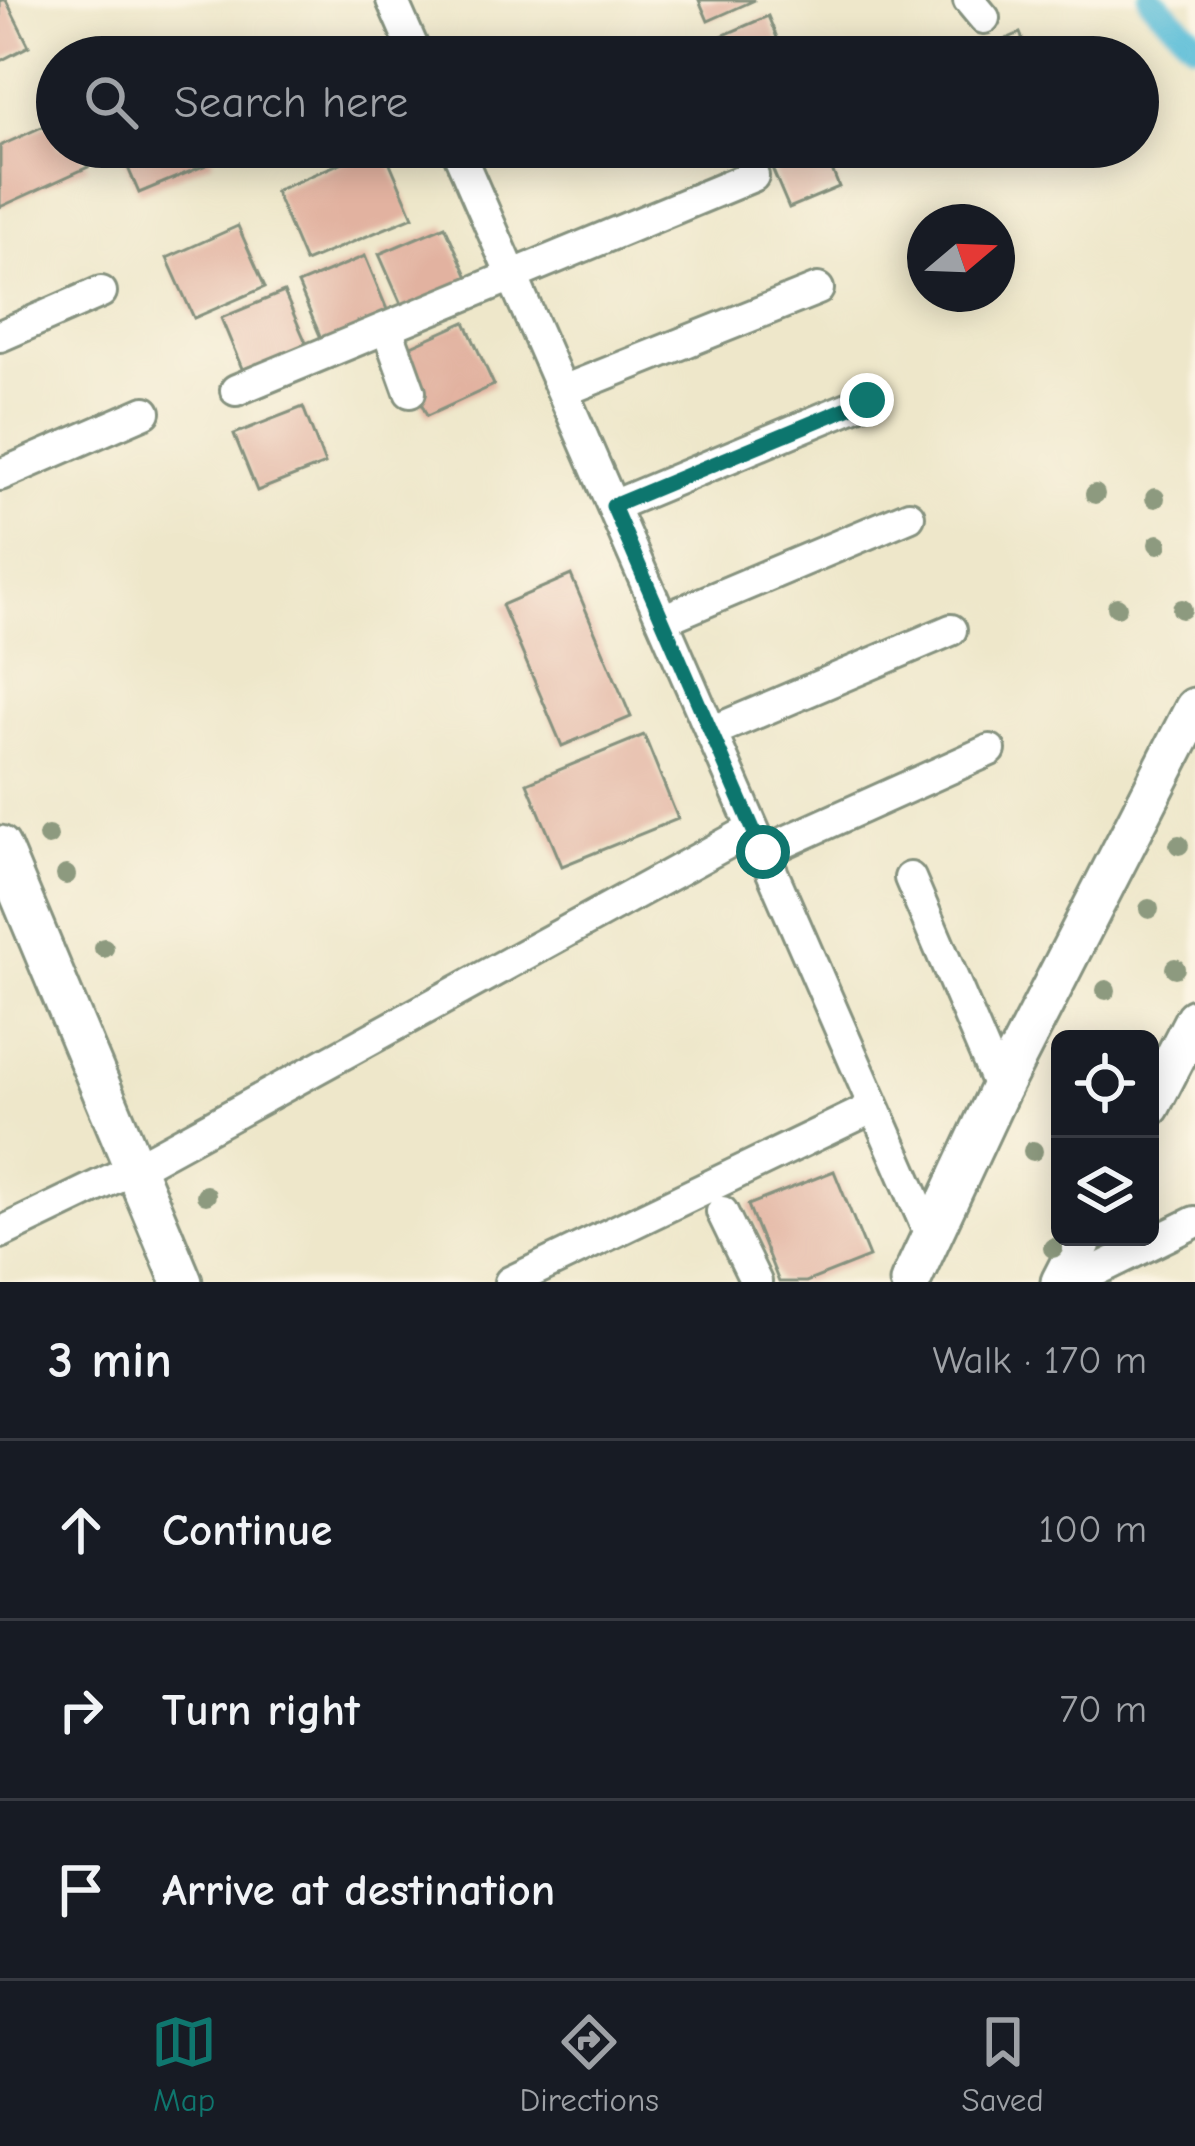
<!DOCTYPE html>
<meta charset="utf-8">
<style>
body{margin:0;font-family:"Comic Neue",sans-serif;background:#20242c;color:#f1f3f6}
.controls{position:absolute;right:36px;bottom:36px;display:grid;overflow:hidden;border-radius:18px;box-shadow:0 6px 30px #0003}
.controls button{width:108px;height:108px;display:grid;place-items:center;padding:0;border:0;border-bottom:3px solid #363941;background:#171b24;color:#f1f3f6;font:60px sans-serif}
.compass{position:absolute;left:907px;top:204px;width:108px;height:108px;border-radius:50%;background:#171b24;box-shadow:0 6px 30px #0003;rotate:71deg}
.stop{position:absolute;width:36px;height:36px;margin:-27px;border:9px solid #0f766e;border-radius:50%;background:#fff}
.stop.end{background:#0f766e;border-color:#fff;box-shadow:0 3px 12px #0008}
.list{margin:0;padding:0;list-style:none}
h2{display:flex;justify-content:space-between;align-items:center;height:156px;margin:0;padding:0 48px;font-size:51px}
h2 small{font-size:39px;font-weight:400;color:#9ea1a6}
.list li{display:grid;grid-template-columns:78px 1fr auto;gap:36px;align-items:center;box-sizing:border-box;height:180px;padding:0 48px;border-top:3px solid #363941}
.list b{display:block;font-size:45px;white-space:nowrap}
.list em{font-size:39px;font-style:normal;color:#9ea1a6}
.icon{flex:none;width:66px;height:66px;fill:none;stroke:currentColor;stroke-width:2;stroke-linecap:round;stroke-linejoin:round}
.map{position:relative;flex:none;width:1195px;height:1282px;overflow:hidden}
.search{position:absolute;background:#171b24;box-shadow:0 6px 30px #0003;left:36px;right:36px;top:36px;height:132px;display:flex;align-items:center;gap:30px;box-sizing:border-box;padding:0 42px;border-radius:66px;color:#9ea1a6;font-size:45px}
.sheet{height:696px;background:#171b24}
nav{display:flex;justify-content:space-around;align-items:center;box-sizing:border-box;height:168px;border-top:3px solid #363941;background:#171b24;font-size:33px;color:#9ea1a6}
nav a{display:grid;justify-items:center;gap:6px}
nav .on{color:#0f766e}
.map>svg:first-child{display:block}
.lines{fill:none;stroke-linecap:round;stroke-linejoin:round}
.canal{stroke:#5abdd8;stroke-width:27}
.building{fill:#e2b2a0}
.minor-casing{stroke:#86927f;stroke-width:36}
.tertiary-casing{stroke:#86927f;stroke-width:45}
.minor{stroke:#fff;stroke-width:30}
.tertiary{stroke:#fff;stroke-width:39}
.tree{fill:#8d9a7f}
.route{stroke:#0f766e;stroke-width:15}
</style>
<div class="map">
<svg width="1195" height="1282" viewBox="0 0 1195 1282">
<rect width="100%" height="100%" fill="#fcf5e5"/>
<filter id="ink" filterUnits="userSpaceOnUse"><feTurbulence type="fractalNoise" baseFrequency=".00833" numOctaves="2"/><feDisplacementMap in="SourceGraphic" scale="24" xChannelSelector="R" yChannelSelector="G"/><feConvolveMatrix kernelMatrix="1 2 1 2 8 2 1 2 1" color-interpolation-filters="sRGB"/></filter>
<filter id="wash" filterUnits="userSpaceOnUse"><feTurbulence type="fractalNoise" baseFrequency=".004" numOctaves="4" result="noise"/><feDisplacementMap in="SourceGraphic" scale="48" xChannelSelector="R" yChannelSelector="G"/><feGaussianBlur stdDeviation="2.7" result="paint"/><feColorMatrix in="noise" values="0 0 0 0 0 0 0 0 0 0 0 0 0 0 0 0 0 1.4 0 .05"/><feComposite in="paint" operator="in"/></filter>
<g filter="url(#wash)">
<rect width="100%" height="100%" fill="#eee7ca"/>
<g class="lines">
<path class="canal" d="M1152,0L1195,42"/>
</g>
<g id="blocks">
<path class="building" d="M0,0H6L29,46L0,61Z
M699,0H755L708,21Z
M768,16L785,57H725L717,38Z
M1020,33L1030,57H965Z
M334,40L341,57H294Z
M57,120V147H79L88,167L0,207V146Z
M119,147H206L213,162L139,193Z
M378,147H383L413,217L305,262L275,191Z
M763,147H823L839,187L789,208Z
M238,226L265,287L194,318L167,258Z
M445,226L471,284L405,313L379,254Z
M365,256L390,317L324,345L298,284Z
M284,292L310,352L246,378L221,318Z
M465,322L494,385L427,416L398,352Z
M303,407L325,464L257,491L234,434Z
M571,575L631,717L562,746L502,605Z
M644,735L678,819L562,866L527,783Z
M834,1171L869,1257L806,1282H779L748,1205Z"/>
</g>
</g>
<g filter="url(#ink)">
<use href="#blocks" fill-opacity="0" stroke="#86927f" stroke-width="3"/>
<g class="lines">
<g class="minor-casing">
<path id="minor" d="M392,0L417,57
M969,0L984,18
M456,147L931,1237
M387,328L410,392
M0,336L101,292
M236,390L753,176
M563,391L818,289
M0,475L145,412
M613,506L867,400
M662,620L909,516
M711,732L951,630
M763,852L990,750
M910,878L1000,1089
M722,1212L756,1282
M0,1233L137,1167L753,829
M510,1282L874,1107
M1073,1282L1195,1222"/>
</g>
<g class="tertiary-casing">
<path id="tertiary" d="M0,846L182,1282
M1150,1106L1195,1019
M910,1282L1000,1089L1195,708
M1061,1282L1084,1237"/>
</g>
<use href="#minor" class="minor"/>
<use href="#tertiary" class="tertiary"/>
</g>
<g class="tree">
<circle cx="1095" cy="494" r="10"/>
<circle cx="1155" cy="498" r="10"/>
<circle cx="1158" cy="544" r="10"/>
<circle cx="1117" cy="607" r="10"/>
<circle cx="1182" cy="609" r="10"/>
<circle cx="48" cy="836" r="10"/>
<circle cx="1179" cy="845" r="10"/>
<circle cx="66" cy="875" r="10"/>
<circle cx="1149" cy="909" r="10"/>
<circle cx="104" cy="948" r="10"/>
<circle cx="1175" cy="968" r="10"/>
<circle cx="1106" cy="990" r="10"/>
<circle cx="1033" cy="1151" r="10"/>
<circle cx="206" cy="1195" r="10"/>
<circle cx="1053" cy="1248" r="10"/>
</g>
</g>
<g class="lines" filter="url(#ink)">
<path class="route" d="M763,852L613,506L867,400"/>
</g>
</svg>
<div class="controls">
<button><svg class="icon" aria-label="locate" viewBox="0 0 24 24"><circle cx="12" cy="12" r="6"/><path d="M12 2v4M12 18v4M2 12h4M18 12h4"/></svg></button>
<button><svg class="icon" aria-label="layers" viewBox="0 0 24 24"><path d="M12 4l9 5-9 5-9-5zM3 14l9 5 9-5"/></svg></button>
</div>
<svg class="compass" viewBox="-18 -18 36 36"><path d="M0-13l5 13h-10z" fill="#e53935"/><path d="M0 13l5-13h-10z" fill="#9ea1a6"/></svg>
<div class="stop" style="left:763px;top:852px"></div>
<div class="stop end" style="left:867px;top:400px"></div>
<div class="search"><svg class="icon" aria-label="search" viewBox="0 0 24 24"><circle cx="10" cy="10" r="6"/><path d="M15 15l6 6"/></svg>Search here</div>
</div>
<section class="sheet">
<h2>3 min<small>Walk · 170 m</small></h2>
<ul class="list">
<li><svg class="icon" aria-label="ahead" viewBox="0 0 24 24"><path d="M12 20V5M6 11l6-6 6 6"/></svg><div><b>Continue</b></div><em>100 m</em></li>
<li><svg class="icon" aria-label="right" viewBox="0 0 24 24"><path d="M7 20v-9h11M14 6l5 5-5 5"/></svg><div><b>Turn right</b></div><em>70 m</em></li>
<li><svg class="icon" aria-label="arrive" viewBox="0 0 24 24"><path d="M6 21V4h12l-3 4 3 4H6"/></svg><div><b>Arrive at destination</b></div></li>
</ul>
</section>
<nav>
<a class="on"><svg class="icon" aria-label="map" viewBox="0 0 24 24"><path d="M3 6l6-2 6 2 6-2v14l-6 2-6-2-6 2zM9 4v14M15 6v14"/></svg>Map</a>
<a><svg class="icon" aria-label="directions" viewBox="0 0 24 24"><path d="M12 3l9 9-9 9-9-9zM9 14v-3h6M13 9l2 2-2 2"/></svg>Directions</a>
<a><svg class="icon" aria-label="saved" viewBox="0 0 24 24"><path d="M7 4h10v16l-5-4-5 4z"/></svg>Saved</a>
</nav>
